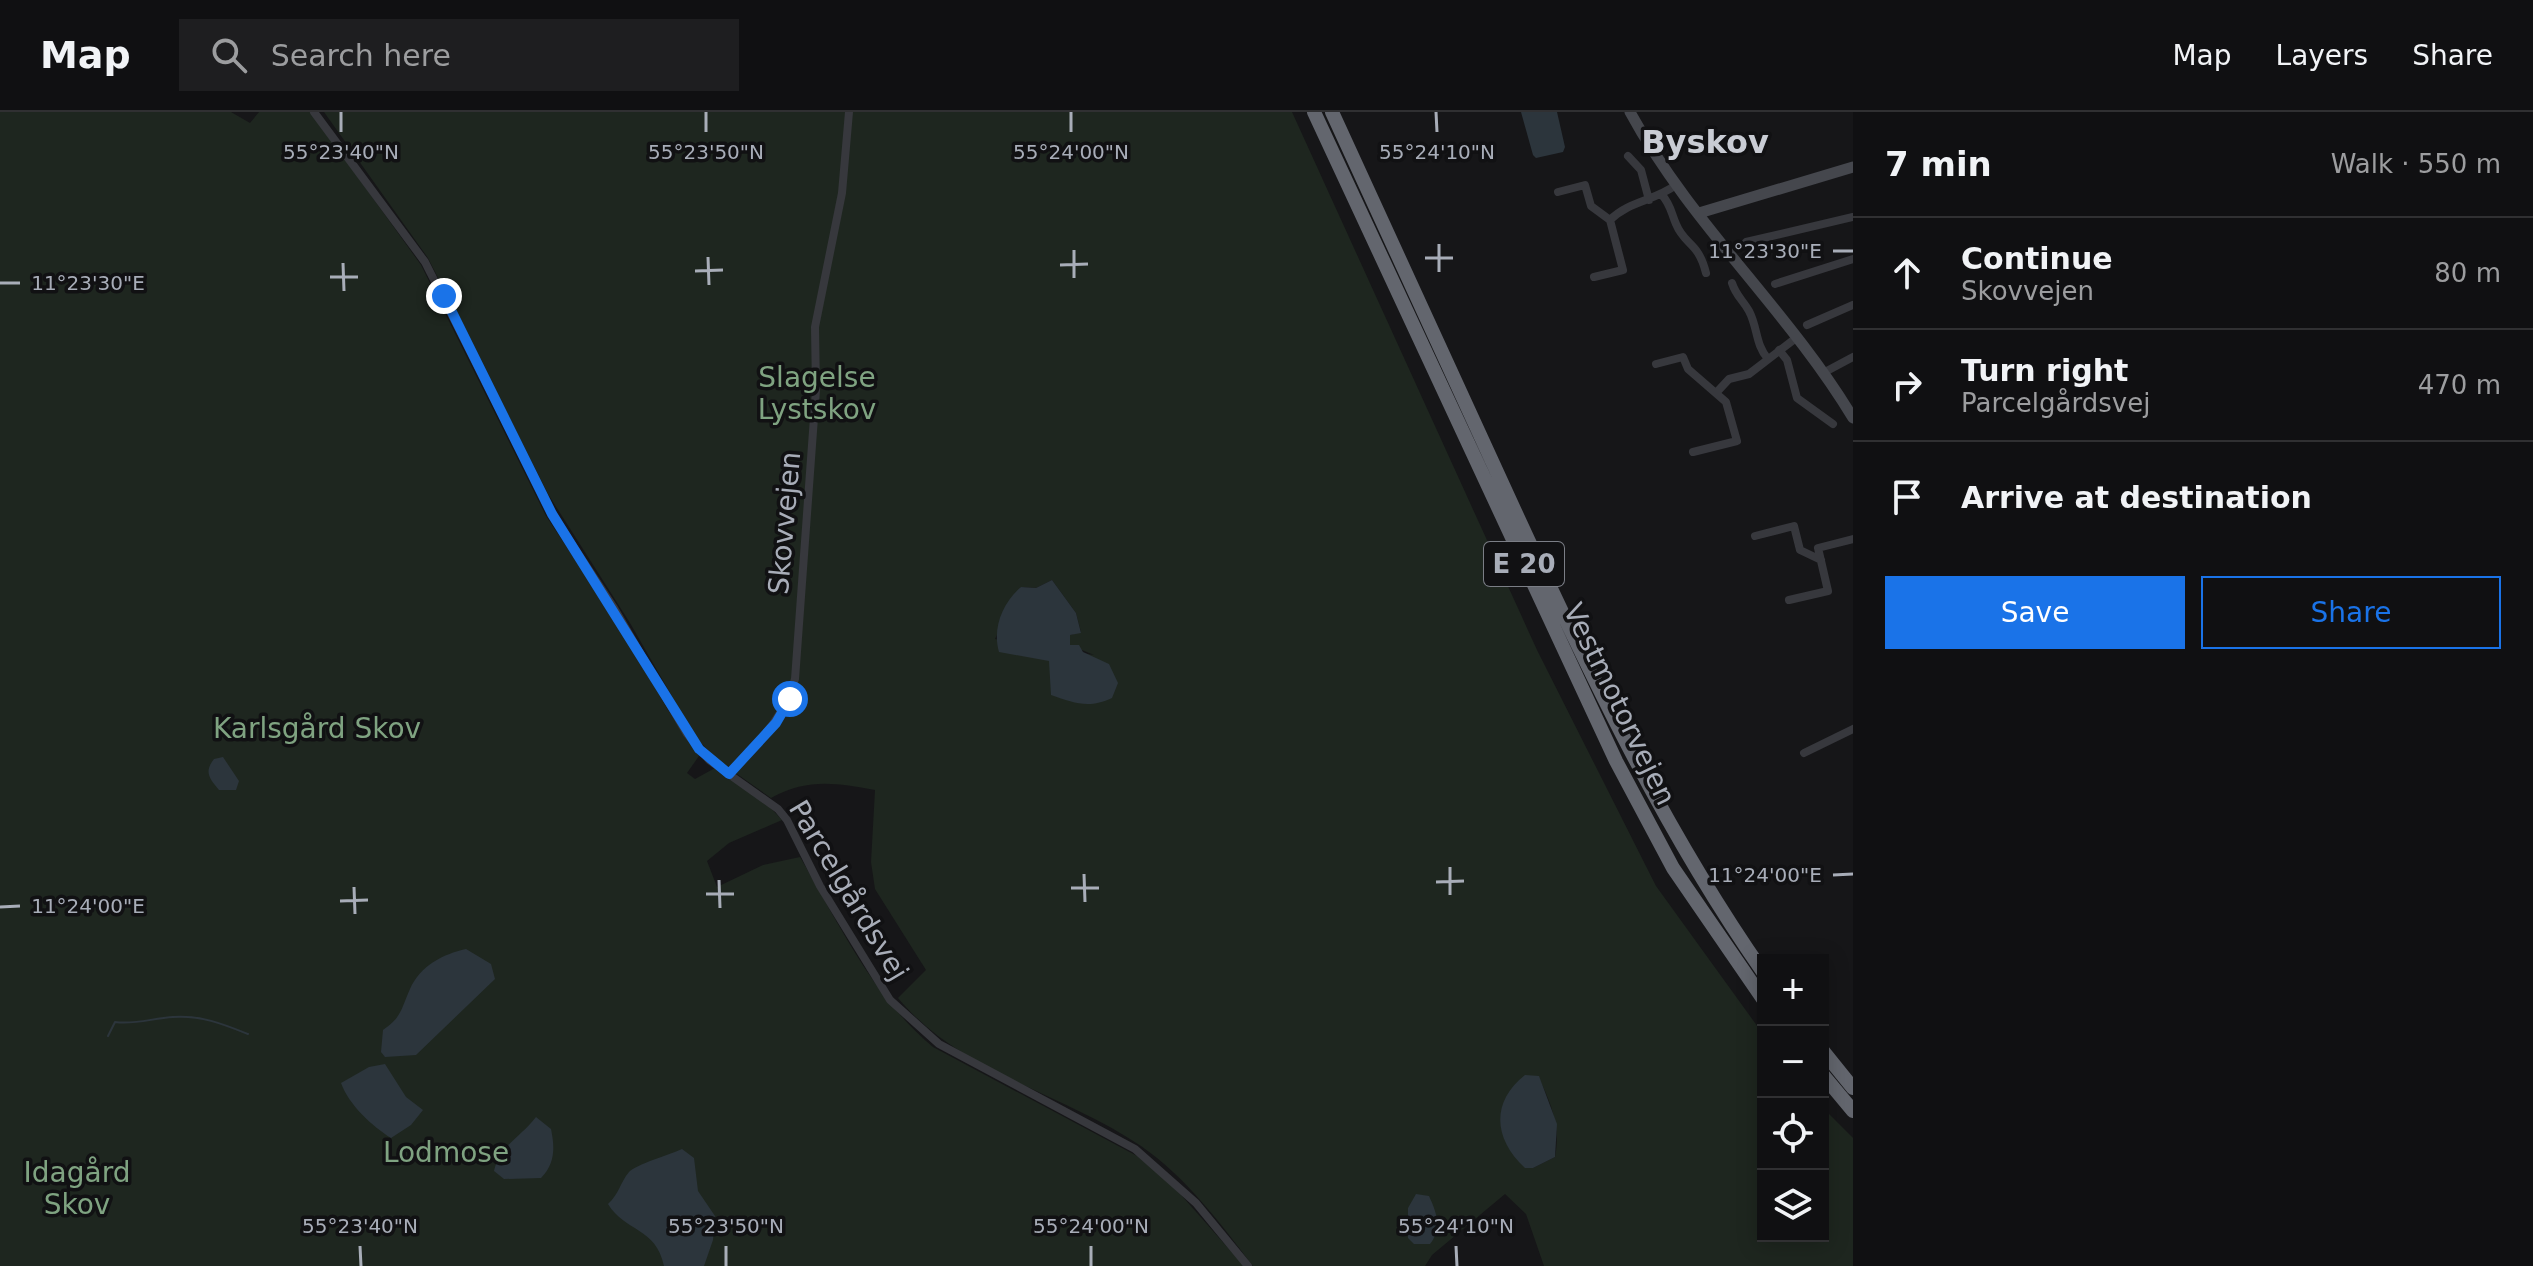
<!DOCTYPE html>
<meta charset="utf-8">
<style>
body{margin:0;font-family:"DejaVu Sans",sans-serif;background:#1e1e20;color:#f1f3f6}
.controls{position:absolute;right:24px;bottom:24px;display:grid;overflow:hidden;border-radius:0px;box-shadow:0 4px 20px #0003}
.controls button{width:72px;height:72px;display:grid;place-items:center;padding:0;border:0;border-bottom:2px solid #303032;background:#101012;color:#f1f3f6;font:40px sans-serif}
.stop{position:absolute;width:24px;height:24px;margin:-18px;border:6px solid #1a73e8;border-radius:50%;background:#fff}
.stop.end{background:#1a73e8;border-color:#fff;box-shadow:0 2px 8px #0008}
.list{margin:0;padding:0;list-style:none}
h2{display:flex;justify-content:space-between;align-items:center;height:104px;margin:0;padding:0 32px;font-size:34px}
h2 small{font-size:26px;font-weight:400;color:#9c9d9f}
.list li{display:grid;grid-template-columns:52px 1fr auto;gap:24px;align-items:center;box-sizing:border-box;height:112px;padding:0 32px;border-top:2px solid #303032}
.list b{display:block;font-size:30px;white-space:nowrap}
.list p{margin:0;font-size:26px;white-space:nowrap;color:#9c9d9f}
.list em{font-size:26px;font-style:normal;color:#9c9d9f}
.actions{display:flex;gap:16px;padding:24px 32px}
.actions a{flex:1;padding:18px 0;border:2px solid #1a73e8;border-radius:0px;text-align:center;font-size:28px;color:#1a73e8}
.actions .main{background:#1a73e8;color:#fff}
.icon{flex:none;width:44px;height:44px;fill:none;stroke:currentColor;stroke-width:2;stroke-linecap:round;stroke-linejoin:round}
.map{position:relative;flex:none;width:1853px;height:1154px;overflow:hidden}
header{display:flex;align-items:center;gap:48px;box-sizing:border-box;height:112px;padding:0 40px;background:#101012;border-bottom:2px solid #303032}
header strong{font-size:38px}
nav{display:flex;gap:44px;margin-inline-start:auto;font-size:28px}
.search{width:560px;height:72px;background:#1e1e20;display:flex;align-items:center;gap:20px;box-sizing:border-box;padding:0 28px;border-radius:0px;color:#9c9d9f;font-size:30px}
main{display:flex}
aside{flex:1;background:#101012}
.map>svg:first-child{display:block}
.green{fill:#1e261f;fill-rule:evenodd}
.water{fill:#2c353c}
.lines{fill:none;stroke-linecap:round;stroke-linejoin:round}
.stream{stroke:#2c353c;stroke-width:2}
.street{stroke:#37383d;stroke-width:8}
.secondary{stroke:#45474d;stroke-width:11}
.highway{stroke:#63666e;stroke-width:14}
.route{stroke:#1a73e8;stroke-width:10}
.ticks{fill:none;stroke:#a8adb8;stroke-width:3}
.labels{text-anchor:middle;stroke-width:7;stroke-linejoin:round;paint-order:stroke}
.shield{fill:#111113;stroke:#7b7e86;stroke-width:2}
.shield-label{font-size:26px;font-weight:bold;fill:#a8adb8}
.park-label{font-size:28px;fill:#7fa381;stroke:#111113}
.street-label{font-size:28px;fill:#a8adb8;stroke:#111113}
.quarter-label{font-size:32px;font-weight:bold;fill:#c9ccd4;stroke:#111113}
.ticks-label{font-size:20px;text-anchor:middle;fill:#a8adb8;stroke:#111113;stroke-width:7;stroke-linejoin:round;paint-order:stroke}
</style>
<header>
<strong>Map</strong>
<div class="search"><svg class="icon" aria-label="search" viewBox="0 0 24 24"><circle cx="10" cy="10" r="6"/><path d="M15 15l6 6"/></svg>Search here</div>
<nav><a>Map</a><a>Layers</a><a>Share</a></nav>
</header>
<main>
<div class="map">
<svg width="1853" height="1154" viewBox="0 0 1853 1154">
<rect width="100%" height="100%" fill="#161618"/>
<path class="green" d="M0,0H231L250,11L259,0H311L421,153L546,404L620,515L668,598L699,644L687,661L695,667L715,656L766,691L782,708L729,731L707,749L717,775L763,753L800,745C839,812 873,885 933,935L1137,1044L1174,1075L1244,1154H0Z
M324,0H1292L1537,538L1656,774L1763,922V1124H1823V996L1853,1026V1154H1544L1526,1102L1505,1082L1432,1143L1425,1154H1253C1220,1111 1187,1066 1141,1034C1063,981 960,961 898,886L926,858L875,777L871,750L875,678C835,671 808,666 771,686L720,650L696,626L630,511L548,382L428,146ZM1052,468L1076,501L1081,520L1070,523V533L1094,543L995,527L1021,475L1036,476ZM1538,964C1551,991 1561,1015 1555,1045L1533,1056Z"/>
<path class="water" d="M1521,0H1557L1565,35L1563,40L1536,46L1533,43Z
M1052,468L1076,501L1081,521L1070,523V533H1079L1083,540L1109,552L1118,571L1112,586C1089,597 1074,591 1051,583L1049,549L999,540C992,516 1003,490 1021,475L1036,476Z
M223,645L239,669L236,678H219C209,666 204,660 214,647Z
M466,837L491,852L495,867L416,943L385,945L381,940L383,918C402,905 401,897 410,877C420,854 443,842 466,837Z
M385,952L406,985L423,998L411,1013L391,1026C372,1014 349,993 341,971L369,955Z
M1525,963L1539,964L1557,1012L1555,1045L1533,1056H1525C1493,1026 1491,990 1525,963Z
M536,1005L551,1017C555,1036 555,1052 541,1066L504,1067L494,1059C500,1033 520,1026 536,1005Z
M682,1037L694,1046L698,1079L715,1104L713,1128L704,1154H664C656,1115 625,1120 608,1092C619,1082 620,1071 629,1060C635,1053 671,1042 682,1037Z
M1416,1082L1429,1084C1437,1101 1442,1117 1430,1132H1414L1408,1126V1096Z"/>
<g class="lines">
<path class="stream" d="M108,924L115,910C135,913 153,906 173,905C201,903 223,912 248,922"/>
<path class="street" d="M314,0L425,150L552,402L614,496L687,622L709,648L778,697L787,708L820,774L890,888L939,932L1135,1037L1196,1091L1248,1154
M1628,44L1641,58L1649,88
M1558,80L1585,73L1591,94L1610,108L1623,158L1594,165
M1662,83C1671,93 1671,101 1676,112C1685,134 1698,129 1706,161
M1610,108C1629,89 1654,89 1676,73
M1752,139L1746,130L1853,105
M1732,171C1736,184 1743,188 1749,199C1758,216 1755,232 1768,247
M1775,172L1853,147
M1807,213L1853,193
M1779,238L1787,248L1797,286L1833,312
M1656,252L1683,245L1688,257L1726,290L1737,329L1693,340
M1823,261L1853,245
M1716,281L1729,267L1749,262L1796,226
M1755,424L1794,414L1800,438L1821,448
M1789,488L1828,479L1818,436L1853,427
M1804,641L1853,617
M729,662C756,632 784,607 795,567L816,278L815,215L842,81L849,0"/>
<path class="secondary" d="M1630,0C1690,111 1788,198 1853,306
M1699,101L1853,55"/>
<path class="highway" d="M1314,0L1616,649L1673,756L1763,887
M1332,0C1394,136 1456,272 1519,408C1591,564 1664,718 1763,860
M1823,939L1853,976
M1823,963L1853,999"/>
</g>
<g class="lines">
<path class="route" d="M444,184L552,402L699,637L729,662L776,611L790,587"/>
</g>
<path class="ticks" d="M341,0V20M706,0V20M1071,0V20M1436,0L1437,20M1439,132V160M1074,138V166M1833,139H1853M708,145L709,173M1425,146H1453M343,151L344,179M1060,153L1088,152M695,159L723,158M330,165H358M0,171H20M1450,755V783M1084,762L1085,790M1833,763L1853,762M719,768L720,796M1436,770L1464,769M354,775L355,802M1071,776H1099M706,782H734M340,789L368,788M0,795L20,794M360,1134L361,1154M726,1134V1154M1091,1134V1154M1456,1134L1457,1154"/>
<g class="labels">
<rect class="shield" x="1484" y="430" width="80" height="44" rx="6"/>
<g class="shield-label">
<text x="1524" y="461">E 20</text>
</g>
<g class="park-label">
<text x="817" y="275">Slagelse<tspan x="817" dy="32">Lystskov</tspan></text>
<text x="317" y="626">Karlsgård Skov</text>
<text x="446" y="1050">Lodmose</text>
<text x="77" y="1070">Idagård<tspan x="77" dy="32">Skov</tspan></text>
</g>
<g class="street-label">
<text transform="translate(784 411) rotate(-85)" y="10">Skovvejen</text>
<text transform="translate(1620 592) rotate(64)" y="10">Vestmotorvejen</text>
<text transform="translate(849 778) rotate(59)" y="10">Parcelgårdsvej</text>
</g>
<g class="quarter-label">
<text x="1705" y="41">Byskov</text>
</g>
</g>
<g class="ticks-label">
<text x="341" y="47">55°23'40"N</text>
<text x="706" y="47">55°23'50"N</text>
<text x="1071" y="47">55°24'00"N</text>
<text x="1437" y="47">55°24'10"N</text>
<text x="1765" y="146">11°23'30"E</text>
<text x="88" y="178">11°23'30"E</text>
<text x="1765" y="770">11°24'00"E</text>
<text x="88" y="801">11°24'00"E</text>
<text x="360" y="1121">55°23'40"N</text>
<text x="726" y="1121">55°23'50"N</text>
<text x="1091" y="1121">55°24'00"N</text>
<text x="1456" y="1121">55°24'10"N</text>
</g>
</svg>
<div class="controls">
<button>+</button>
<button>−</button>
<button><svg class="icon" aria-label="locate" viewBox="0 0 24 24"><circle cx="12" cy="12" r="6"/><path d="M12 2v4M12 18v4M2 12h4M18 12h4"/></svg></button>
<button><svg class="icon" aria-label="layers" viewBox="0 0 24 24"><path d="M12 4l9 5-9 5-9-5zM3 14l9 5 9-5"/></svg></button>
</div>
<div class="stop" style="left:790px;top:587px"></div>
<div class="stop end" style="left:444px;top:184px"></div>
</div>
<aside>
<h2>7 min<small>Walk · 550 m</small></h2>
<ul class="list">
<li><svg class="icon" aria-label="ahead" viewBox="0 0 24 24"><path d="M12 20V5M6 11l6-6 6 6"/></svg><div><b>Continue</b><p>Skovvejen</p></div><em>80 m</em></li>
<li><svg class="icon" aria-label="right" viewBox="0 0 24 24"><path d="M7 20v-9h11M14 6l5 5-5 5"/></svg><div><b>Turn right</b><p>Parcelgårdsvej</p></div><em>470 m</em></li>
<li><svg class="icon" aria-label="arrive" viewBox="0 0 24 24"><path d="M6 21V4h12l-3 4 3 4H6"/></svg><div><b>Arrive at destination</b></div></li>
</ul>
<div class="actions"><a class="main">Save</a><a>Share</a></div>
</aside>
</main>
